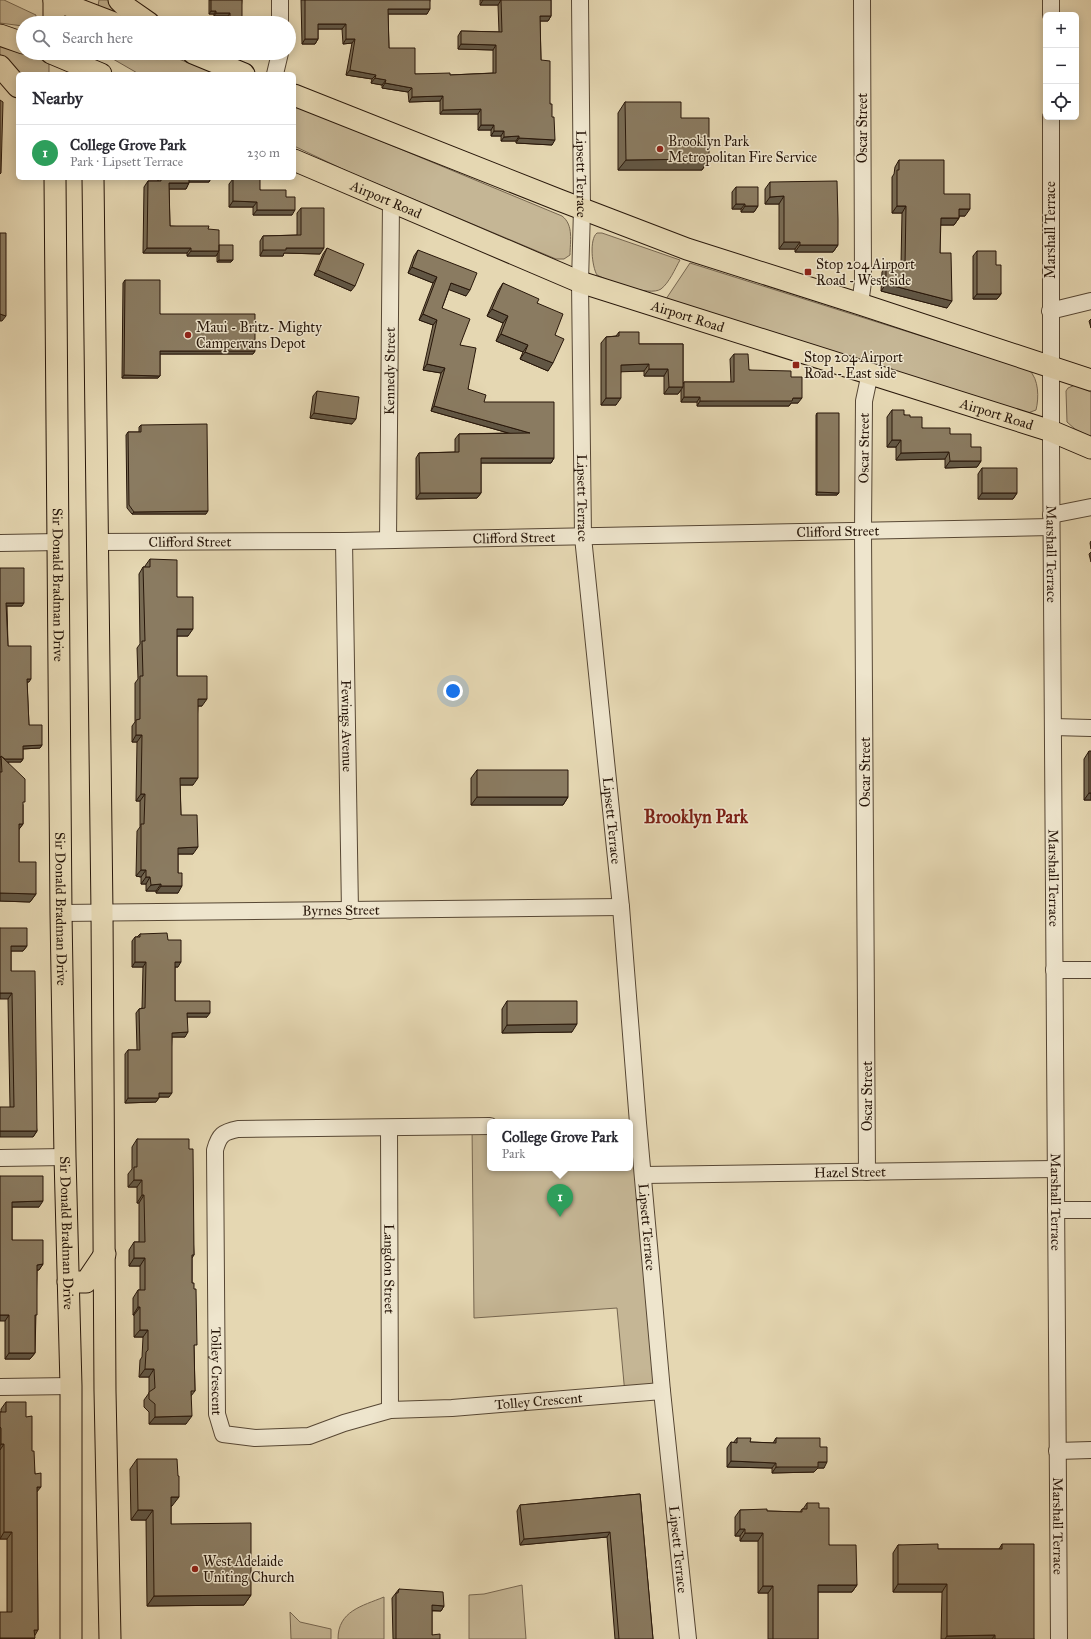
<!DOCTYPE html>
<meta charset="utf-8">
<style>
body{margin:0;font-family:"IM FELL Great Primer",serif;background:#f7f7f7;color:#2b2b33}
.controls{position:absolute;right:12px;top:12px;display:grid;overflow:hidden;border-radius:6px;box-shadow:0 2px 10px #0003}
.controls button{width:36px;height:36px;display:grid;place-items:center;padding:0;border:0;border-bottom:1px solid #e1e1e2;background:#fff;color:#2b2b33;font:20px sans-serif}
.you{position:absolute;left:453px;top:691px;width:14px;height:14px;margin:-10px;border:3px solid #fff;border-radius:50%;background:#1a73e8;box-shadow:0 0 0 6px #1a73e833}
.badge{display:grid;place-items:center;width:26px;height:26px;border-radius:50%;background:#8f2418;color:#fff;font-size:13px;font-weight:700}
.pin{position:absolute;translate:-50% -33px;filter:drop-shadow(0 1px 2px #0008)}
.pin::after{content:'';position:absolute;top:21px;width:14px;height:12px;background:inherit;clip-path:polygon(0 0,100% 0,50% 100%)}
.popup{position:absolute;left:487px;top:1119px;width:146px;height:52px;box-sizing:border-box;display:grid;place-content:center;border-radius:6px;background:#fff;filter:drop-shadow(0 1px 3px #0005);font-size:13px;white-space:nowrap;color:#7c7c81}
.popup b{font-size:15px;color:#2b2b33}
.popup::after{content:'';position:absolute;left:50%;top:100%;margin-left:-8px;border:8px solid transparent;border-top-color:#fff}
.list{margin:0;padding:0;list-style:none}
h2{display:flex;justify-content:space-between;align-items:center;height:52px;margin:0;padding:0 16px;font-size:17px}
h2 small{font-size:13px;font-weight:400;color:#7c7c81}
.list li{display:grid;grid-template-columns:26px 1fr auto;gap:12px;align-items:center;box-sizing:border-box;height:56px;padding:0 16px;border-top:1px solid #e1e1e2}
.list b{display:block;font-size:15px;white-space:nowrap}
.list p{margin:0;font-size:13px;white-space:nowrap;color:#7c7c81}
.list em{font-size:13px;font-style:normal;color:#7c7c81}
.icon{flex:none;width:22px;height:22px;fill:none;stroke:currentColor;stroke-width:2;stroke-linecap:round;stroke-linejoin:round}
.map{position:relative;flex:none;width:1091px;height:1639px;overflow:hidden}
.search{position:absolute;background:#fff;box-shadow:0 2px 10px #0003;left:16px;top:16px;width:280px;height:44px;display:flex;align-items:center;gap:10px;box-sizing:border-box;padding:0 14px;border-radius:22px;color:#7c7c81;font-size:15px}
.panel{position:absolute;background:#fff;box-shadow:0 2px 10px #0003;left:16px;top:72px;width:280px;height:108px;border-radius:6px}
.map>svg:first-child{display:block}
.green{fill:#c5b695;stroke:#766650}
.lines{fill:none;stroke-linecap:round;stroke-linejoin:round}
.minor-casing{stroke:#574734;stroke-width:18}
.major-casing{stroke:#28170a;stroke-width:23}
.minor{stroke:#eee5cd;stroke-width:16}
.major{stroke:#e5d7b2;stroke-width:21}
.wall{fill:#776a53;stroke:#28170a}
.shaded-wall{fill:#615644;stroke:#28170a}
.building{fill:#8a7b61;stroke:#28170a}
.poi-dot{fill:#8f2418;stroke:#eee5cd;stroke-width:1.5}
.labels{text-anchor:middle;stroke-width:3;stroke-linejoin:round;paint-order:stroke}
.street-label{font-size:14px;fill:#28170a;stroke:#eee5cd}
.poi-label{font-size:14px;fill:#28170a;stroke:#eee5cd;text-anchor:start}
.district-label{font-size:18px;font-weight:bold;fill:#7a1f14;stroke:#eee5cd}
</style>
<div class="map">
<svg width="1091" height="1639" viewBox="0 0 1091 1639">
<rect width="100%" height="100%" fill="#e5d7b2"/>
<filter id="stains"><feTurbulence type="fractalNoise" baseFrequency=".005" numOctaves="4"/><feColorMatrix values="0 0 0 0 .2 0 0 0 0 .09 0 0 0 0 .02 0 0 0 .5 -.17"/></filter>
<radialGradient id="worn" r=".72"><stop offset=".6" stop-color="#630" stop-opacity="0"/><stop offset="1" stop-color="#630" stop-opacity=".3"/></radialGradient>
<path class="green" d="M0,0H4L36,15L35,23H23V26L0,23Z
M99,0H112L137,23L122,22L98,6Z
M0,40L23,53H30L49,64V74H20L0,54Z
M112,53H163L218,74H139L113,59Z
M294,105L562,216C574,225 570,242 570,255L564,259H556L351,173L294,146Z
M597,233H602L680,260C675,269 669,283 661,289C649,297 609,281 597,275C592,267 589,239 597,233Z
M690,263L1029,370C1039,379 1039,398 1036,410L1028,413L666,299Z
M1075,385L1091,392V437L1075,429L1067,422L1066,391L1068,388Z
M630,1123L662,1391L625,1394L617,1308L474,1318L472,1126H490V1168H630Z
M522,1585L526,1639H469V1595L484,1594Z
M384,1597V1639H338C338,1611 362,1606 384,1597Z
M290,1612L300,1622L331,1629V1639H291Z"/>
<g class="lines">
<g class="minor-casing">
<g id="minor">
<path d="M280,0V23"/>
<path id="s1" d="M580,0L582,209L580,282L583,537L621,907L638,1123L662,1391L688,1639"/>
<path d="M1051,15V0"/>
<path d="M275,74L280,53"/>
<path id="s2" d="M1051,117V447L1059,1639"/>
<path d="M860,304L863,282L862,0"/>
<path d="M1050,311L1091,301"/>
<path d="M1051,515L1091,507"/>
<path id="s3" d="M388,540L391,202"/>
<path id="s4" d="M344,541L350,911"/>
<path id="s5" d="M97,542L344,541L1051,527"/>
<path d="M0,543L59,542"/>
<path d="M1053,727L1091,728"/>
<path id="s6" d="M61,913L621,907"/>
<path d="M1054,970H1091"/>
<path id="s7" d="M490,1126L238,1129C223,1132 219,1135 215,1150L217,1414L223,1434L255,1438L309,1436L344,1423L390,1410L452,1408L662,1391"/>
<path id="s8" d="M389,1128L390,1410"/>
<path d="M0,1158L65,1157"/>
<path id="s9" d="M867,1172L863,532L864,401L870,373"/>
<path id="s10" d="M644,1175L1056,1169"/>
<path d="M1056,1210H1091"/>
<path d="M0,1387L71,1386"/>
<path d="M1057,1451L1091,1450"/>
</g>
</g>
<g class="major-casing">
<g id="major">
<path d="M54,0L114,23"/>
<path d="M119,0L126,7L149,23"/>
<path d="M54,23V0"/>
<path d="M0,35L23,43"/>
<path d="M51,53L101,74"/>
<path d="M193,53L244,74"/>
<path d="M0,66L18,87"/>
<path d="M294,95L559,200L687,249L860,304L1091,380"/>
<path id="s11" d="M294,160L580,282L1051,431L1091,448"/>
<path id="s12" d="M55,178L61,913L65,1157L71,1386V1639"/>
<path d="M93,178L102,913L105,1391L110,1639"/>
<path d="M68,1282H86L105,1254"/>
</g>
</g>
<use href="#minor" class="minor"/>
<use href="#major" class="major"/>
</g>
<path class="wall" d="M209,0H242L240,20H228V16H214V14H209Z
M301,0H430L427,14H388L389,48L415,74L450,75L493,73V50L458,49V36L461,31L499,32L498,5H480V0H551V16L548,21H540L541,60L550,104L552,145L516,143V141H501V136H491V130H478V114H440V101L409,102L408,92L382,88V85L371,83L372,79L346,75L352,43L343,44L342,29H318V39L315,44H302Z
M625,102L681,118L709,159L702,170H618V113Z
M899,160L944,194L965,216H959V218L954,225H940V253L947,308L881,291L882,272L886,265H901L902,213H892V177L894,174L895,167Z
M158,178H211L209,182H189L186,189H169L170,226L208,229L219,245L233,260L231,262H217V254L216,256H187V253H143L144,187L148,181H158Z
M233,179L260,190L286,197L292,215H253V207H229V184Z
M770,182L838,245L833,252H795V249H779V204H765V189Z
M736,187L758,206L754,212H741V209H732V192Z
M301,208L320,254L284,253L283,256H260V241L263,236L297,235V213Z
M327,248L351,291L314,275L323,254Z
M418,250L466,296L449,289L442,308L460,345L468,389L484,402L554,458L551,463H481V493L477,498L416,499V458L419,453L455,452V439L459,434L508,433L431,411L441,373L423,370L433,325L419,320L433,283L408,273L414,256Z
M977,251L996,265L1001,294L997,299H973V256Z
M125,280L160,314L255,351L253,354H160V376L158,378H122L123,283Z
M503,283L537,303L555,335L548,371L520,359L523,352L496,341L503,323L487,316L498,291Z
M1091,319V328L1089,321Z
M619,332L639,344H683V384L684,382H731L730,359L734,354L749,370L791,377L798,403H791L789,406H697V402H681V390L678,394H664V376H644V371H621L616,405H601V343L606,337L616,336Z
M317,391L352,424L310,418L313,396Z
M892,410L910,417L922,428L950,434L971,447L981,461L977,467L945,468V459L896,460V447H887V417Z
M817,413L837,495H816V415Z
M141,425L206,514H132L127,508L126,435L128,432H139V427Z
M982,468L1017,493L1013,499H978V474Z
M1091,541V549L1090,543Z
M1091,552V562L1089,554Z
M150,559L177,597L188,636H177V676L202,706H198L193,785H180L181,815L193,854H178V893H156V891H146V884H141V877L136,876L137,831L140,827V801H136L137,742H132V726L135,722V683L138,679L137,648L140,644L139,574L143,567H145V566Z
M0,568L22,606H7L8,646L29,682H27L29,725L42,745L40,748L23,749V759L21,762H8L23,805V824L19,829V862L36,894L30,902L0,901Z
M1089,751L1091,800H1084V759Z
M477,770L568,797L563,805H471V778Z
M0,928L27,946L23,951H11V971L37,1131L33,1137L10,1107L8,999Z
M140,934L168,940L178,967H175V1001L207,1017H187L185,1037H172L169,1097H159L156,1102L125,1103V1054L128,1050H137L136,1013L139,1009L142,1008L143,967H132V941L135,937H137Z
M507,1001L572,1032L502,1033V1009Z
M137,1139L189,1149L194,1255L192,1258V1283L194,1348L195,1391L191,1396L186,1424H149V1412L144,1407V1400L149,1393V1377H139L140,1360L142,1357L143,1337H134V1315H133V1298L138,1290H140V1266H129V1250L134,1242H139V1203H137V1187H128V1174L132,1169V1147Z
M0,1176L39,1207H12V1240L43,1264L39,1270H37L35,1353L30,1359H5V1321Z
M6,1402L26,1417L35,1474L37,1493L38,1630L7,1612V1539H0V1412H1V1409Z
M737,1438L750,1442L773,1443L776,1438L820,1447L824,1468H818L814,1472L772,1473V1468L727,1467V1448L731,1442L733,1443Z
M137,1459L172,1506H171V1524L251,1595L244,1605L147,1606L146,1520H131L130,1469Z
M640,1494L653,1639H615L607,1537L520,1545L517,1511L520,1505Z
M807,1503L819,1508L829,1545L857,1585L852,1592H818V1639H768V1593H758V1541H740V1536H735V1517L740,1510L767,1511L800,1512L802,1509H803Z
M1002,1544L1034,1639H941L942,1592H893V1553L898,1545L938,1549H999Z
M399,1589L444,1606L441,1611H432V1635L440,1639H393L392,1598Z"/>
<path class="shaded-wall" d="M483,0H501L498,5H480Z
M388,9H430L427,14H384Z
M211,11H216L214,14H209Z
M216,13H230L228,16H214Z
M540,16H551L548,21H537Z
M230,17H242L240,20H228Z
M318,24H346L342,29H314Z
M305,39H318L315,44H302Z
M346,39H355L352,43L343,44Z
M461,44L496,45L493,50L458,49Z
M350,70L376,75L372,79L346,75Z
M375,78L386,80L382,85L371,83Z
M385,83L412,88L408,92L382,88Z
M443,96L440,101L409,102L412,97Z
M481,109L478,114H440L443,110Z
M481,125H494L491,130H478Z
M494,131H504L501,136H491Z
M519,136L516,141H501L504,137Z
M519,138L555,140L552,145L516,143Z
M709,159L702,170H618L626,160Z
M188,178H211L209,182H186Z
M169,183H189L186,189H165Z
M784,196L779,204H765L770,197Z
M233,201L257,202L253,207H229Z
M736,204H745L741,209H732Z
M745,206H758L754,212H741Z
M897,206H906L902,213H892Z
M959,209H970L965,216H954Z
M257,210H295L292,215H253Z
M941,218H959L954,225H936Z
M784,242H800L795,249H779Z
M800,245H838L833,252H795Z
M147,248H191L187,253H143Z
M286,248H324L320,254L284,253L283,256H260L263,250Z
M191,251H219L216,256H187Z
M219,260H233L231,262H217Z
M412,267L437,277L433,283L408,273Z
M318,270L355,286L351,291L314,275Z
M451,283L470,290L466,296L447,289Z
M886,284L952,301L947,308L881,291Z
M977,294H1001L997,299H973Z
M492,309L508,316L503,323L487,316Z
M0,314L6,316L2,321H0Z
M423,314L437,320L433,325L419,320Z
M501,334L528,345L523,352L496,341Z
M160,351H255L253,354H158Z
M525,352L553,363L548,371L520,359Z
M427,364L445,368L441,373L423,370Z
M649,364L644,371L616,372L621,365Z
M649,369H668L664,376H644Z
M124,375L160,376L158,378H122Z
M669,387H683L678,394H664Z
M684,397H700L697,402H681Z
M606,398H621L616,405H601Z
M793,398H802L798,403H791L789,406H697L700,401Z
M434,406L530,433L526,438L431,411Z
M314,413L356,419L352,424L310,418Z
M892,440H901L896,447H887Z
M949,452L945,459L896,460L901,453Z
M481,458H554L551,463H477Z
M950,461H981L977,467L945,468Z
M817,492L839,493L837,495H816Z
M420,493H481L477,498L416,499Z
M982,493H1017L1013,499H978Z
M208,511L206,514H132L134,512Z
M6,603H24L22,606H4Z
M177,629H193L188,636H172Z
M27,679H31L29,682H25Z
M198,699H207L202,706H193Z
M136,735H142L137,742H132Z
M42,745L40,748L21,749L23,746Z
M1,759H23L21,762H2Z
M180,778H198L193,785H176Z
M1089,793H1091V800H1084Z
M141,794H145L140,801H136Z
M477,797H568L563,805H471Z
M19,824H23L17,832Z
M198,847L193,854H173L178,848Z
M141,870H146L141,877L136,876Z
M146,877H150L146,884H141Z
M161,884L156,891H146L151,885Z
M161,886H182L178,893H156Z
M0,893L36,894L30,902L0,901Z
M11,946H27L23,951H7Z
M135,962H146L143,967H132Z
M175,962H181L178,967H172Z
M0,993H12L8,999H0Z
M187,1013H210L207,1017H184Z
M577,1024L572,1032L502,1033L507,1025Z
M188,1032L185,1037H169L172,1033Z
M159,1093H172L169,1097H156Z
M128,1098H159L156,1102L125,1103Z
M0,1131H37L33,1137H0Z
M134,1180H142L137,1187H128Z
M142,1195H144L139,1203H137Z
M43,1201L39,1207H7L12,1202Z
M134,1258H145L140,1266H129Z
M43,1264L39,1270H33L37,1265Z
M138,1307H140L134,1315H133Z
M0,1315H9L5,1321H0Z
M140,1330H148L143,1337H134Z
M9,1353H35L30,1359H5Z
M145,1369H154L149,1377H139Z
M192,1416L186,1424H149L155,1417Z
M1,1444H4L0,1450V1446Z
M731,1461L776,1463L772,1468L727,1467Z
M818,1462H827L824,1468H818L814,1472L772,1473L776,1467Z
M37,1487H41L36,1493Z
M171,1497H179L172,1506H164Z
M138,1510H153L146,1520H131Z
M740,1529H745L740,1536H735Z
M4,1532H12L7,1539H0Z
M610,1532L607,1537L520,1545L524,1539Z
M745,1533H763L758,1541H740Z
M898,1584H947L942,1592H893Z
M818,1585H857L852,1592H813Z
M763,1586H773L768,1593H758Z
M251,1595L244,1605L147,1606L154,1596Z
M432,1605L444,1606L441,1611L428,1610Z
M34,1630H38L34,1637Z
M995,1635L992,1639H945L947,1636Z
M0,1638H35L34,1639H0Z"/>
<path class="building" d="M211,0H242V17H230V13H216V11H211Z
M305,0H430V9H388L389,48H415V74L450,73V75L496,73V45L461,44V31L502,32L501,0H551V16H540L541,60L550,61V104H552V117H554L555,140L519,138V136L504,137V131H494V125H481V109L443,110V96L412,97V88L385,83L386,80L375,78L376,75L350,70L355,39H346V24H318V39H305Z
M0,100L3,102L1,173L0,174Z
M625,102H681V118H709V159L626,160Z
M899,160H944V194H970V209H959V218H941L940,253H951L952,301L886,284V265H905L906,206H897V170H899Z
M161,178H189V183H169L170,226H209L208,229L219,230V251H191V248H147L148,181H161Z
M233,179H260V190H286V197H295V210H257V202L233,201Z
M837,181L838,219V245H800V242H784V196L770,197V182Z
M736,187H758V206H745V204H736Z
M301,208H324V248H286V250H263V236L301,235Z
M0,233H6V316L0,314Z
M219,245H233V260H219Z
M327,248L364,264L355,286L318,270Z
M418,250L477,273L470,290L451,283L442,308L470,319L460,345L476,348L468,389L486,395L484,402H554V458H481V493H420L419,453L459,452V434L530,433L434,406L445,368L427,364L437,320L423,314L437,277L412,267Z
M977,251H996V265H1001V294H977Z
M125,280H160V314H255V351H160V376L124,375Z
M503,283L539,299L537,303L563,314L555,335L564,339L553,363L525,352L528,345L501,334L508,316L492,309Z
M619,332H639V344H683V387H669L668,369H649V364L621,365V398H606V337L619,336Z
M734,354H748L749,370L791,371V377H802V398H793L792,401H700V397H684V382H734Z
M317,391L359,397L356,419L314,413Z
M892,410H904V415H910V417H922V428H950V434H971V447H981V461H950L949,452L901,453V440H892Z
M817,413H839V493L817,492Z
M207,424L208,511L134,512L129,505L128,432H141V425Z
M982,468H1017V493H982Z
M150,559L177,560V597H193V629H177V676H207V699H198V778H180L181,815H197L198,847L178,848V873H182V886H161V884L151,885L150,877H146V870H141V824H144L145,794H141L142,735H136V720L140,719V676H143L142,641H145L143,567H150Z
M0,568H24V603H6L8,646H31V679H27L29,725H42V745L23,746V759H5L1,756L0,758Z
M1089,751H1091V793H1089Z
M1,756L25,779V802H23V824H19V862H36V894L0,893V772H2Z
M477,770H568V797H477Z
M0,928H27V946H11V971H35L37,1131H0V1107H14L12,993H0Z
M167,933L168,940H181V962H175V1001H210V1013H187L188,1032L172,1033V1093H159V1098H128V1050H140L139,1009L145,1008L146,962H135V937H140V934Z
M507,1001H577V1024L507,1025Z
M137,1139H189V1149H193L194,1255H192V1283H194V1289H196L197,1345H194L195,1391H191L192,1416L155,1417V1404L149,1399V1392L155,1388L154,1369H145L146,1352L148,1350V1330H140V1307H138V1290H145V1258H134V1242H145L144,1195H142V1180H134V1167H137Z
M0,1176H43V1201L12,1202V1240H43V1264L37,1265V1315H35V1353H9V1315H0Z
M6,1402H26V1417L32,1416V1451H34L35,1474L41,1473V1487H37L38,1630H34L35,1638H0V1612H12V1532H4V1444H1V1428L0,1427V1412H6Z
M737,1438H751L750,1442L776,1443V1438H820V1447H827V1462H818V1467H776V1463L731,1461V1442L737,1443Z
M137,1459H177L178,1476H179V1497H171V1524L251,1523V1595L154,1596L153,1510H138Z
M640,1494L653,1639H619L610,1532L524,1539L520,1505Z
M807,1503H819V1508H829V1545H856L857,1585H818V1639H773V1586H763V1533H745V1529H740V1510L767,1509V1511L802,1512V1509H807Z
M938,1544V1549H1002V1544H1034V1639H995V1635L947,1636V1584H898V1545Z
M399,1589L443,1592L444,1606L432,1605V1635L440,1634V1639H396V1593H398Z"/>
<g class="poi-dot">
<circle cx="660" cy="149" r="4"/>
<rect x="804" y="268" width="8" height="8" rx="2"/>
<circle cx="188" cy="335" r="4"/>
<rect x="792" y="361" width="8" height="8" rx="2"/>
<circle cx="195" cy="1569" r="4"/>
</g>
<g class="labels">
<g class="street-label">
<text transform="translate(862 128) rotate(-90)" y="5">Oscar Street</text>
<text dy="5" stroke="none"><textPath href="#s1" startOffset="174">Lipsett Terrace</textPath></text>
<text dy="5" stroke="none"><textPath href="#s11" startOffset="100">Airport Road</textPath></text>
<text transform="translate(1050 230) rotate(-90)" y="5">Marshall Terrace</text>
<text dy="5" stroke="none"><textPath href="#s11" startOffset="424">Airport Road</textPath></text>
<text dy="5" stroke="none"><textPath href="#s3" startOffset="169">Kennedy Street</textPath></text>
<text dy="5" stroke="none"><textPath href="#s11" startOffset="748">Airport Road</textPath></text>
<text dy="5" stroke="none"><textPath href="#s9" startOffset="724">Oscar Street</textPath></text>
<text dy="5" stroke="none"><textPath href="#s1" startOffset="498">Lipsett Terrace</textPath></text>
<text dy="5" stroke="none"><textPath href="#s5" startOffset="741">Clifford Street</textPath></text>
<text dy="5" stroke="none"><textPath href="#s5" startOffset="417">Clifford Street</textPath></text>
<text dy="5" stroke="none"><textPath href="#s5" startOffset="93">Clifford Street</textPath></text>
<text dy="5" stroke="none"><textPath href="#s2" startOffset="437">Marshall Terrace</textPath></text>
<text dy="5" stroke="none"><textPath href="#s12" startOffset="407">Sir Donald Bradman Drive</textPath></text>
<text dy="5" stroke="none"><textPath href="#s4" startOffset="185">Fewings Avenue</textPath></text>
<text transform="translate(865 772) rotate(-90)" y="5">Oscar Street</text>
<text dy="5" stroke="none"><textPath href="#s1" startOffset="822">Lipsett Terrace</textPath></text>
<text dy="5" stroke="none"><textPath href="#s2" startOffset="761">Marshall Terrace</textPath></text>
<text dy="5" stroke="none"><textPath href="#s12" startOffset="731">Sir Donald Bradman Drive</textPath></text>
<text dy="5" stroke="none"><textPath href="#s6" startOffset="280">Byrnes Street</textPath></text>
<text transform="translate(867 1096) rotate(-90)" y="5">Oscar Street</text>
<text dy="5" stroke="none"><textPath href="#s10" startOffset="206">Hazel Street</textPath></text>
<text dy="5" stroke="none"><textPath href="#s2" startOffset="1085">Marshall Terrace</textPath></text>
<text dy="5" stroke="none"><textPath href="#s1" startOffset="1230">Lipsett Terrace</textPath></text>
<text dy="5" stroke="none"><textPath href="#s12" startOffset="1055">Sir Donald Bradman Drive</textPath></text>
<text dy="5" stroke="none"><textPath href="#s8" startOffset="141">Langdon Street</textPath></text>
<text dy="5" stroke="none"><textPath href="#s7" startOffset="507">Tolley Crescent</textPath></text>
<text dy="5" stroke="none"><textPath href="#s7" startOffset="891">Tolley Crescent</textPath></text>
<text dy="5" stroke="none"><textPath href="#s2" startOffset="1409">Marshall Terrace</textPath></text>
<text dy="5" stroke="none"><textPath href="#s1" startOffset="1554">Lipsett Terrace</textPath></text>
</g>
<g class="poi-label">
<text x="668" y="146">Brooklyn Park<tspan x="668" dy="16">Metropolitan Fire Service</tspan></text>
<text x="816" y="269">Stop 204 Airport<tspan x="816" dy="16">Road - West side</tspan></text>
<text x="196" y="332">Maui - Britz- Mighty<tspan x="196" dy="16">Campervans Depot</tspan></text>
<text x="804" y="362">Stop 204 Airport<tspan x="804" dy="16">Road - East side</tspan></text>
<text x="203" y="1566">West Adelaide<tspan x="203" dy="16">Uniting Church</tspan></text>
</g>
<g class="district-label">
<text x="696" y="823">Brooklyn Park</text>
</g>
</g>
<rect width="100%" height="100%" filter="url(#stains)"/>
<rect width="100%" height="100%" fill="url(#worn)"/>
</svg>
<div class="controls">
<button>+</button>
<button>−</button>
<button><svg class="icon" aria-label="locate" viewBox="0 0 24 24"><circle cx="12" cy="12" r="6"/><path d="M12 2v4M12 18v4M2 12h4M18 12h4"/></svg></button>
</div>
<div class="you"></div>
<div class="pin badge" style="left:560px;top:1217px;background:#2e9e5b">1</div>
<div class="popup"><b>College Grove Park</b>Park</div>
<div class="search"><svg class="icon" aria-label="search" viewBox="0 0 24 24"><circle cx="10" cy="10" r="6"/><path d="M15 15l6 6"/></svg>Search here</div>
<section class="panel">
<h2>Nearby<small></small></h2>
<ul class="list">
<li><span class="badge" style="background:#2e9e5b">1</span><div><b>College Grove Park</b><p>Park · Lipsett Terrace</p></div><em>230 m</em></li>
</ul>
</section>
</div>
